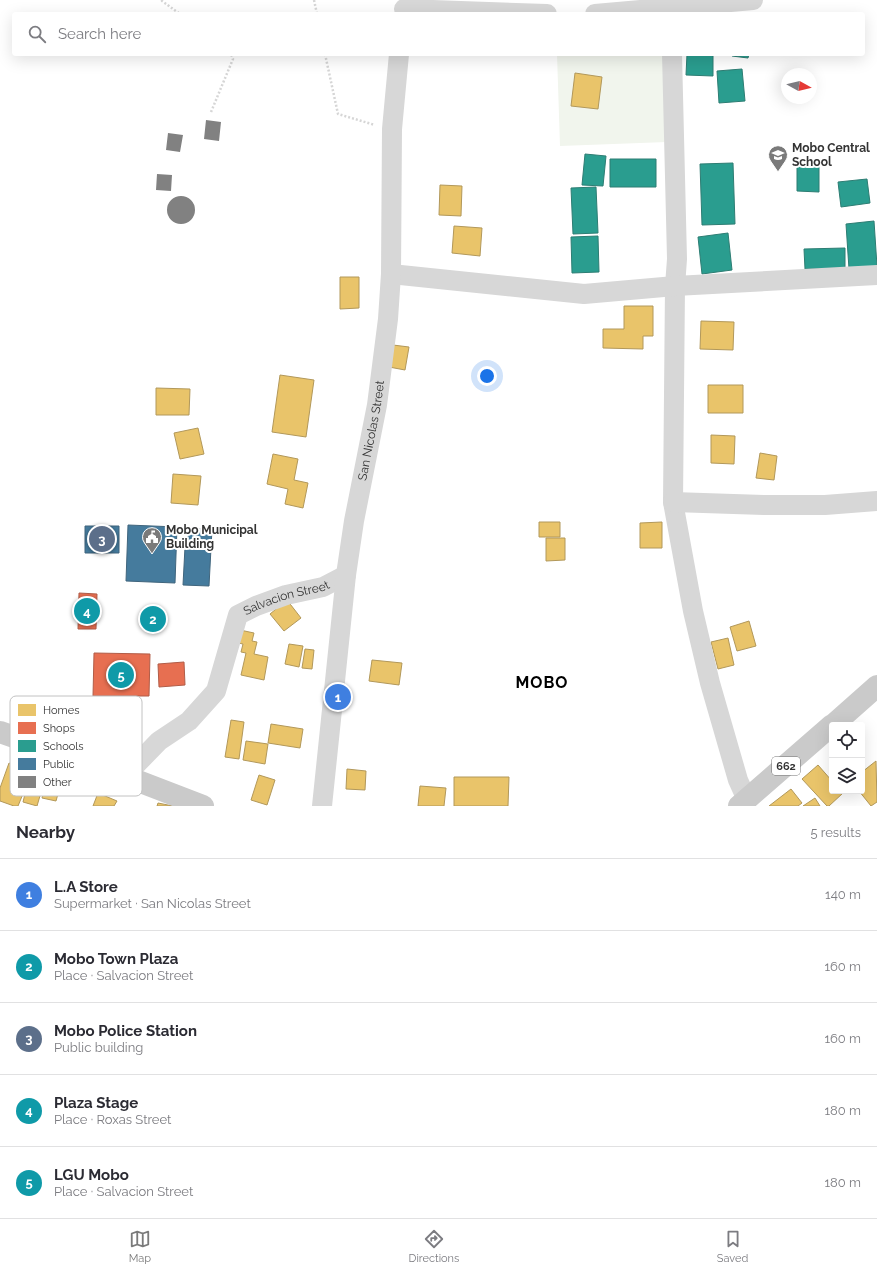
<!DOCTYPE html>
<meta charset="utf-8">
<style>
body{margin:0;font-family:Raleway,sans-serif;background:#f7f7f7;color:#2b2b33}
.controls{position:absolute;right:12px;bottom:12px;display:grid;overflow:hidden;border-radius:4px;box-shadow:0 4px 16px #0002}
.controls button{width:36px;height:36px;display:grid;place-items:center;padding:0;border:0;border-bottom:1px solid #e1e1e2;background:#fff;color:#2b2b33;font:20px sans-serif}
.compass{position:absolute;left:781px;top:68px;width:36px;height:36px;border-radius:50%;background:#fff;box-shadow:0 4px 16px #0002;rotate:98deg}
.you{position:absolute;left:487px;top:376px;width:14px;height:14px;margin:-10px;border:3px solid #fff;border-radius:50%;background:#1a73e8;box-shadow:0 0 0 6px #1a73e833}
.badge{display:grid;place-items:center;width:26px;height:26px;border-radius:50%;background:#7a7a7a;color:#fff;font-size:13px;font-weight:700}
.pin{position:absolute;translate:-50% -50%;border:2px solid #fff;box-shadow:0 1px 4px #0006}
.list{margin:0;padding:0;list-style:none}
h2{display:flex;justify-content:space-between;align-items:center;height:52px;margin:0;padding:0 16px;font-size:17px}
h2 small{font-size:13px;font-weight:400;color:#7c7c81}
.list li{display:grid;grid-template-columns:26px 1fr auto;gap:12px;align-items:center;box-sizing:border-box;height:72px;padding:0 16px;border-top:1px solid #e1e1e2}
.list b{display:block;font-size:15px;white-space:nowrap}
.list p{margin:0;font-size:13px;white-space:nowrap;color:#7c7c81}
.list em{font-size:13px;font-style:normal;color:#7c7c81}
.icon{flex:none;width:22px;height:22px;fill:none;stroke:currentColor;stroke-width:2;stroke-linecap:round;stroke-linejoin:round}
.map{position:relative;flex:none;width:877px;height:806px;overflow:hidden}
.search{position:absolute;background:#fff;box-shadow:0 4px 16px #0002;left:12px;right:12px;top:12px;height:44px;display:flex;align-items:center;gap:10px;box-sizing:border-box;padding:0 14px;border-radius:4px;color:#7c7c81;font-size:15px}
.sheet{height:412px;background:#fff}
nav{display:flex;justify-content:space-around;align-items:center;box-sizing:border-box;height:56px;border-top:1px solid #e1e1e2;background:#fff;font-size:11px;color:#7c7c81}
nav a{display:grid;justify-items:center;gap:2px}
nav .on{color:#7a7a7a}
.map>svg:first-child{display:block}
.green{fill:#f1f5ed}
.homes{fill:#e9c46a;stroke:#b2985a}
.shops{fill:#e76f51;stroke:#b15d48}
.schools{fill:#2a9d8f;stroke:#2d7d73}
.public{fill:#457b9d;stroke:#40657d}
.building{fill:#818181}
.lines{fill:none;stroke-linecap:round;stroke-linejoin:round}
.path{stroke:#d6d6d6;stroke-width:2.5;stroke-dasharray:2 2;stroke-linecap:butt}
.minor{stroke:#d7d7d7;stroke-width:20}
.primary{stroke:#cacaca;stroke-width:22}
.labels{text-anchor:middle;stroke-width:4;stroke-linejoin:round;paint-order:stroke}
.shield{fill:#fff;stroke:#707070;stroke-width:1}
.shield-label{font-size:11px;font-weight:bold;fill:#333}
.poi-label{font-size:12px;font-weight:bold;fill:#333;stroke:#fff;text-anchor:start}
.street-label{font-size:12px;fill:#333;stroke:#fff}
.district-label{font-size:16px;font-weight:bold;letter-spacing:1px;fill:#000;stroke:#fff}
.key{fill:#fff;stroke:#c2c2c2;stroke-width:1}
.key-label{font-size:11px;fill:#333}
</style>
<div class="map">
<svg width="877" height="806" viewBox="0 0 877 806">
<rect width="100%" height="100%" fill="#fff"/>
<path class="green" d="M557,54H664L667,142L560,146Z"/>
<path class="homes" d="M575,73L602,77L598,109L571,106Z
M440,185L462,186L461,216L439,215Z
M454,226L482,228L480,256L452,253Z
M340,277H359V308L340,309Z
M624,306H653V336H643V349L603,348V329H624Z
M701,321L734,322L733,350L700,349Z
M393,345L409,347L405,370L389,367Z
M280,375L314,380L306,437L272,432Z
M708,385H743V413H708Z
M156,388L190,389L189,415H156Z
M198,428L204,454L180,459L174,433Z
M711,435L735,436L734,464L711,463Z
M760,453L777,456L774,480L756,478Z
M273,454L298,459L294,480L308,483L303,508L285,504L288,489L267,484Z
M173,474L201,476L198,505L171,503Z
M539,522H560V537H539Z
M662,522V548H640V523Z
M546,538H565V560L546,561Z
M287,600L301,618L284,631L270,614Z
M749,621L756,646L737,651L730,627Z
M240,630L254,633L252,641L257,642L254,654L268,657L264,680L241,675L246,653L241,652L243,644L238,643Z
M728,638L734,665L718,669L711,642Z
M289,644L303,646L299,667L285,664Z
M305,649L314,650L312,669L302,668Z
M372,660L402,663L399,685L369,681Z
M231,720L244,722L239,759L225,757Z
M271,724L303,729L300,748L268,743Z
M246,741L268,744L265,764L243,760Z
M876,761L877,802L871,806L859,791H862V772Z
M9,763L32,772L18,806H14L0,801V788Z
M818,765L832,781V791H841L843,793L829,806H827L802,779Z
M347,769L366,771L365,790L346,789Z
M49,772L63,776L56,801L42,798Z
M259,775L275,780L267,805L251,800Z
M454,777H509L508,806H454Z
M27,786L42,789L37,806L23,802Z
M420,786L446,788L444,806H418Z
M791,789L802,803L798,806H769Z
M98,793L117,801L114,806H93Z
M815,798L820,806H803Z
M158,803L173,806H157Z"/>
<path class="shops" d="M79,593L97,594L96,629H78Z
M94,653L150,654L149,696H93Z
M184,662L185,685L159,687L158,664Z"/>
<path class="schools" d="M687,54H713V76L686,75Z
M732,54H749L748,58L732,56Z
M742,69L745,101L719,103L717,71Z
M585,154L606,156L603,186L582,185Z
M610,159H656V187H610Z
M733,163L735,224L702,225L700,164Z
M797,165H819V192L797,191Z
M867,179L870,203L841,207L838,182Z
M596,187L598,233L573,234L571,188Z
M874,221L877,266L849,269L846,224Z
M728,233L732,270L702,274L698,237Z
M598,236L599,272L572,273L571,237Z
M845,248V268L805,269L804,249Z"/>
<path class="public" d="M128,525L177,527L175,583L126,581Z
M85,526H119V553H85Z
M186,528L212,529L209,586L183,585Z"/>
<path class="building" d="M206,120L221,122L219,141L204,139Z
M168,133L183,135L180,152L166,150Z
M157,174L172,175L171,191L156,190Z
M167 210a14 14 0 1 1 28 0a14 14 0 1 1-28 0Z"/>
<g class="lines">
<path class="path" d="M162,0V1L180,14
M314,0L317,14
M325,54L338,114L375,125
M211,112L233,59L231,54"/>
<g class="minor">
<path d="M404,9L547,14"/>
<path d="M595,14L753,0"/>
<path d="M672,54L677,259L675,286L673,502L693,611L710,683L738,780L747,800"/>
<path d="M391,274L584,294L675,286L877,275"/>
<path d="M673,502L764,505H825L877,501"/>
<path id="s1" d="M125,776L159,741L189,721L216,691L238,615L256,606L286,595L323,587L346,575"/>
<path id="s2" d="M322,806L346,575L354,521L377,405L388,319L391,274L392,129L399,54"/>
</g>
<path class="primary" d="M833,725L877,686
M0,732L125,776L203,806
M739,806L832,725"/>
</g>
<defs>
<g id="school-pin" transform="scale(1)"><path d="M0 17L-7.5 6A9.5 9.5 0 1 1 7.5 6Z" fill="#7a7a7a" stroke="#fff"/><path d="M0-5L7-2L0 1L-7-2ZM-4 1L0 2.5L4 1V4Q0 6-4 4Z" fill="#fff"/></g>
<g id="civic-pin" transform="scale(1)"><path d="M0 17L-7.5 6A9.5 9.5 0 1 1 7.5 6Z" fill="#7a7a7a" stroke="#fff"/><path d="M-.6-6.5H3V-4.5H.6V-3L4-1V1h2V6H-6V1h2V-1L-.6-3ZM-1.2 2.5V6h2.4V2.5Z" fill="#fff"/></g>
</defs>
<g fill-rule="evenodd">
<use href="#school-pin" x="778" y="155"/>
<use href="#civic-pin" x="152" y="537"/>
</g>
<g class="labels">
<rect class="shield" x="772" y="757" width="28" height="18" rx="3"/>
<g class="shield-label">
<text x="786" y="770">662</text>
</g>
<g class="poi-label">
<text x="792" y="152">Mobo Central<tspan x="792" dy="14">School</tspan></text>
<text x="166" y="534">Mobo Municipal<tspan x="166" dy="14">Building</tspan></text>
</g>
<g class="street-label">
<text dy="4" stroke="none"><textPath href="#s2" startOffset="379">San Nicolas Street</textPath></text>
<text dy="4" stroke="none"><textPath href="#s1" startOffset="256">Salvacion Street</textPath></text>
</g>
<g class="district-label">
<text x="542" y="688">MOBO</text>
</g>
</g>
<rect x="10" y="696" width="132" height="100" rx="6" class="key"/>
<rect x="18" y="704" width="18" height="12" fill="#e9c46a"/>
<rect x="18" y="722" width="18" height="12" fill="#e76f51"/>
<rect x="18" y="740" width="18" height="12" fill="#2a9d8f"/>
<rect x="18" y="758" width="18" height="12" fill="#457b9d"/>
<rect x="18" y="776" width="18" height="12" fill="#818181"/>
<g class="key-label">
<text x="43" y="714">Homes</text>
<text x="43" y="732">Shops</text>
<text x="43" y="750">Schools</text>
<text x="43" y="768">Public</text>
<text x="43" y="786">Other</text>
</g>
</svg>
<div class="controls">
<button><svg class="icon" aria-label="locate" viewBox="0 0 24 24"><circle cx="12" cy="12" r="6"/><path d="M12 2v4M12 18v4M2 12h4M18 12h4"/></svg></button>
<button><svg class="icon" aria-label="layers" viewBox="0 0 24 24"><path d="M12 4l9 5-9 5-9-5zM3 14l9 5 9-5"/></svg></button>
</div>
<svg class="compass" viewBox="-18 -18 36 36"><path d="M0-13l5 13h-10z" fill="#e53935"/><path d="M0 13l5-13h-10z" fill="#7c7c81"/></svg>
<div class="you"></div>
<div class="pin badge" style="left:338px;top:697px;background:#3f7fe0">1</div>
<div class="pin badge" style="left:153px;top:619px;background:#0f9aa8">2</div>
<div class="pin badge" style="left:102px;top:539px;background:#5c6f8a">3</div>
<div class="pin badge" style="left:87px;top:611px;background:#0f9aa8">4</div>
<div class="pin badge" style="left:121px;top:675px;background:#0f9aa8">5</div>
<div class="search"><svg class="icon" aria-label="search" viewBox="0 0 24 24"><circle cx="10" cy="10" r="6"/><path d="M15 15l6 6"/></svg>Search here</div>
</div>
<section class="sheet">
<h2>Nearby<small>5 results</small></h2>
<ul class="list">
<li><span class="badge" style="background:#3f7fe0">1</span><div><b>L.A Store</b><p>Supermarket · San Nicolas Street</p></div><em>140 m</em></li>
<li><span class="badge" style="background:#0f9aa8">2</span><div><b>Mobo Town Plaza</b><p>Place · Salvacion Street</p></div><em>160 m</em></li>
<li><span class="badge" style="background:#5c6f8a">3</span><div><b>Mobo Police Station</b><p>Public building</p></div><em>160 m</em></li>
<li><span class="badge" style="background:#0f9aa8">4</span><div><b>Plaza Stage</b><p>Place · Roxas Street</p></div><em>180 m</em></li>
<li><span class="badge" style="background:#0f9aa8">5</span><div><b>LGU Mobo</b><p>Place · Salvacion Street</p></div><em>180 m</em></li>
</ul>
</section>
<nav>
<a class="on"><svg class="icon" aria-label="map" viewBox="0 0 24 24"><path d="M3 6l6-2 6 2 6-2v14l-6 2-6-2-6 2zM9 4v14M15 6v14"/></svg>Map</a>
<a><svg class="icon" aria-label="directions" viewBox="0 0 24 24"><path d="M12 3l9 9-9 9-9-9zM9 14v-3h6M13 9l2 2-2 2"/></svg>Directions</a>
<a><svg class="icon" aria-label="saved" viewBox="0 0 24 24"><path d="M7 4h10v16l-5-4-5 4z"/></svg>Saved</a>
</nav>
